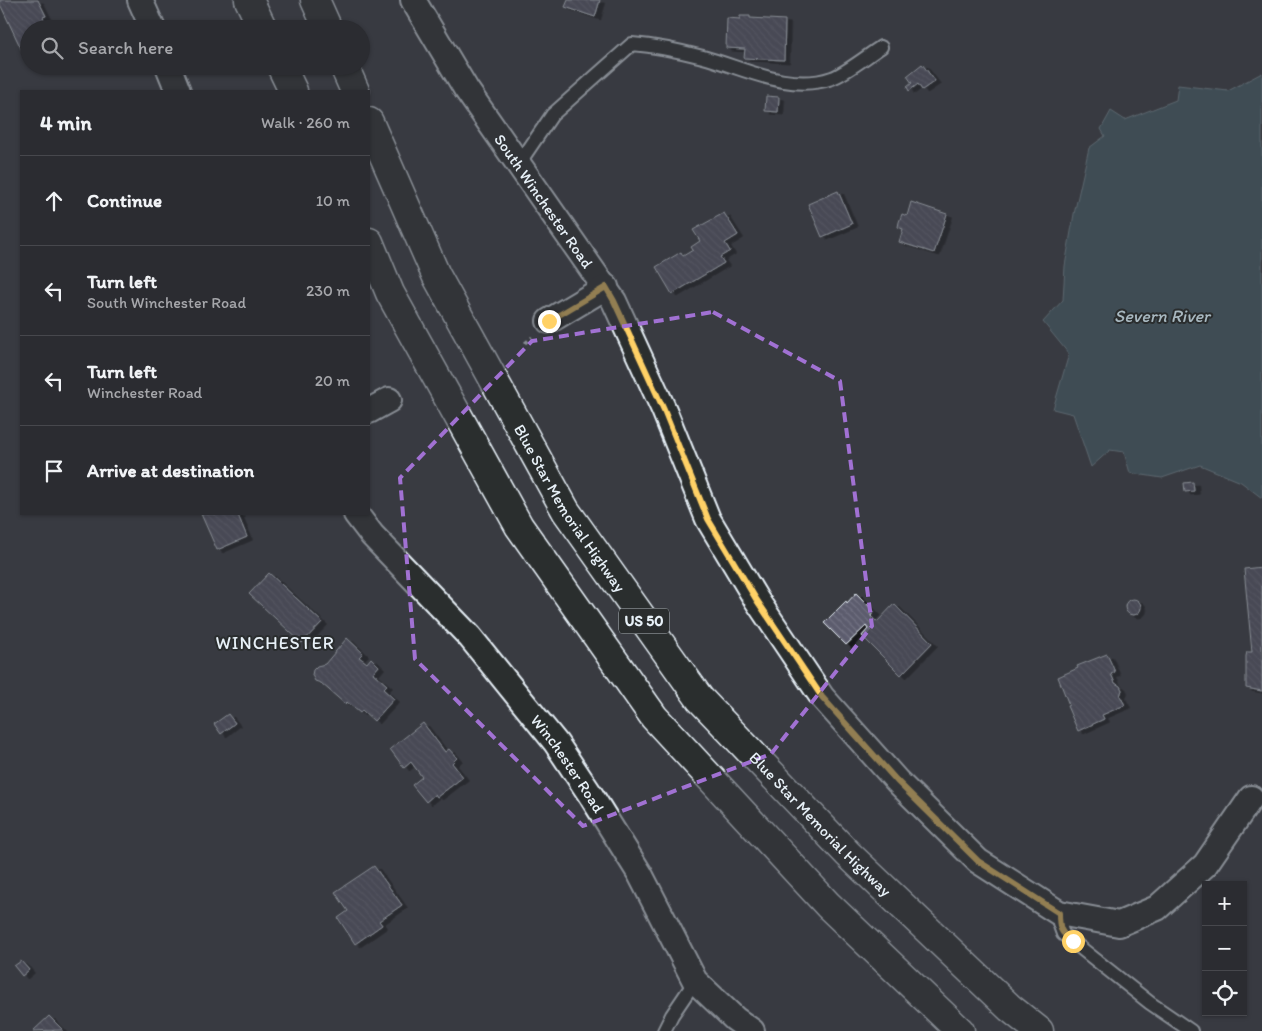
<!DOCTYPE html>
<meta charset="utf-8">
<style>
body{margin:0;font-family:Itim,sans-serif;background:#333439;color:#f1f3f6}
.controls{position:absolute;right:15px;bottom:15px;display:grid;overflow:hidden;border-radius:0px;box-shadow:0 1px 4px #0004}
.controls button{width:45px;height:45px;display:grid;place-items:center;padding:0;border:0;border-bottom:1px solid #47484d;background:#2b2c31;color:#f1f3f6;font:25px sans-serif}
.stop{position:absolute;width:15px;height:15px;margin:-11px;border:4px solid #ffd166;border-radius:50%;background:#fff}
.stop.end{background:#ffd166;border-color:#fff;box-shadow:0 1px 5px #0008}
.list{margin:0;padding:0;list-style:none}
h2{display:flex;justify-content:space-between;align-items:center;height:65px;margin:0;padding:0 20px;font-size:21px}
h2 small{font-size:16px;font-weight:400;color:#a6a7ab}
.list li{display:grid;grid-template-columns:32px 1fr auto;gap:15px;align-items:center;box-sizing:border-box;height:90px;padding:0 20px;border-top:1px solid #47484d}
.list b{display:block;font-size:19px;white-space:nowrap}
.list p{margin:0;font-size:16px;white-space:nowrap;color:#a6a7ab}
.list em{font-size:16px;font-style:normal;color:#a6a7ab}
.icon{flex:none;width:28px;height:28px;fill:none;stroke:currentColor;stroke-width:2;stroke-linecap:round;stroke-linejoin:round}
.map{position:relative;flex:none;width:1262px;height:1031px;overflow:hidden}
.search{position:absolute;background:#2b2c31;box-shadow:0 1px 4px #0004;left:20px;top:20px;width:350px;height:55px;display:flex;align-items:center;gap:12px;box-sizing:border-box;padding:0 18px;border-radius:28px;color:#a6a7ab;font-size:19px}
.panel{position:absolute;background:#2b2c31;box-shadow:0 1px 4px #0004;left:20px;top:90px;width:350px;height:425px;border-radius:0px}
.map>svg:first-child{display:block}
.water{fill:#47636c;stroke:#879ca4}
.building{fill:url(#building-back-hatch);stroke:#e8f1f8;filter:url(#shadow)}
.lines{fill:none;stroke-linecap:round;stroke-linejoin:round}
.lane-casing{stroke:#e8f1f8;stroke-width:16}
.street-casing{stroke:#e8f1f8;stroke-width:28}
.highway-casing{stroke:#e8f1f8;stroke-width:31}
.path{stroke:#e8f1f8;stroke-width:3;stroke-dasharray:4 4;stroke-linecap:butt}
.lane{stroke:#2a2d2e;stroke-width:12}
.street{stroke:#2a2d2e;stroke-width:24}
.highway{stroke:#2a2d2e;stroke-width:28}
.route{stroke:#ffd166;stroke-width:6}
.marked{fill:none;stroke:#a171d3;stroke-width:4;stroke-dasharray:10 6;stroke-linejoin:round}
.labels{text-anchor:middle;stroke-width:4;stroke-linejoin:round;paint-order:stroke}
.shield{fill:#2a2d2e;stroke:#afb6bb;stroke-width:1}
.shield-label{font-size:15px;font-weight:bold;fill:#e8f1f8}
.street-label{font-size:16px;fill:#e8f1f8;stroke:#2a2d2e}
.water-label{font-size:18px;font-style:italic;fill:#a8b8c0;stroke:#2a2d2e}
.neighbourhood-label{font-size:18px;letter-spacing:1px;fill:#e8f1f8;stroke:#2a2d2e}
</style>
<div class="map">
<svg width="1262" height="1031" viewBox="0 0 1262 1031">
<defs>
<pattern id="building-back-hatch" width="6" height="6" patternUnits="userSpaceOnUse" patternTransform="scale(1.25)"><rect width="6" height="6" fill="#5b5b6d"/><path d="M-1 5l2 2M0 0l6 6M5-1l2 2" fill="none" stroke="#737383"/></pattern>
<filter id="shadow"><feDropShadow dx="5.5" dy="3" stdDeviation="0" flood-color="#0009"/></filter>
</defs>
<rect width="100%" height="100%" fill="#393b41"/>
<filter id="ink" filterUnits="userSpaceOnUse"><feTurbulence type="fractalNoise" baseFrequency=".02" numOctaves="2"/><feDisplacementMap in="SourceGraphic" scale="10" xChannelSelector="R" yChannelSelector="G"/><feConvolveMatrix kernelMatrix="1 2 1 2 8 2 1 2 1" color-interpolation-filters="sRGB"/></filter>
<g filter="url(#ink)">
<path class="water" d="M1262,73V498L1241,482L1200,465L1162,478L1130,473L1124,452L1110,450L1091,467L1073,414L1053,409L1069,354L1043,322L1063,300L1065,266L1074,214L1089,148L1105,136L1101,129L1111,111L1125,120L1176,100L1178,85L1228,91Z"/>
<path class="building" d="M0,0H38L46,16L43,17L48,29H29V55L25,57L0,4Z
M568,0H600L595,17L565,7Z
M740,16H750V18L785,20L784,60L744,58L745,49L726,48L727,18L740,19Z
M922,64L935,81L922,90L918,84L909,91L907,87L912,83L907,76Z
M766,96L779,97L778,112L765,111Z
M838,191L852,224L822,237L808,204Z
M911,202L947,214L934,253L899,242L903,229L898,227L899,222L902,214L907,216Z
M724,213L738,235L725,243L730,251L720,257L724,263L672,294L656,267L681,252L683,256L693,250L691,247L700,241L693,230Z
M1193,482L1194,491L1185,492L1184,483Z
M201,514H240L238,515L247,537L217,550Z
M1262,567V691L1246,688V656L1247,652H1252L1244,569Z
M269,573L322,622L302,643L249,594Z
M856,593L875,612L871,616L877,622L894,604L932,643L901,675L862,636L868,629L866,626L846,645L824,623L846,601L847,603Z
M1125 607a8 8 0 1 1 16 0a8 8 0 1 1-16 0Z
M347,638L363,653L359,657L367,663L371,658L379,666L373,673L387,685L383,689L394,699L374,721L362,710L360,713L347,702L345,704L321,683L315,681L312,675L313,670L317,666L325,664Z
M1107,654L1115,672L1111,674L1115,683L1120,686L1122,690L1120,696L1125,705L1102,715L1104,719L1078,731L1067,706L1069,705L1058,677L1078,668L1077,666Z
M228,714L235,723L221,734L214,724Z
M423,723L445,752L449,749L457,758L452,763L463,777L437,797L435,794L426,802L412,785L422,777L411,762L404,768L390,749Z
M374,866L402,905L379,921L382,925L355,944L338,918L348,911L335,892Z
M21,961L29,970L22,976L14,966Z
M49,1016L63,1030L33,1031Z"/>
<g class="lines">
<g class="lane-casing">
<path id="lane" d="M518,165L552,115L632,44C656,46 680,51 703,57C744,68 789,93 832,78C846,73 867,56 881,47
M1059,913V923L1063,934L1150,1003L1191,1031
M664,1031L672,1015L695,981"/>
</g>
<g class="street-casing">
<g id="street">
<path d="M140,0L153,29"/>
<path id="s1" d="M413,0L466,89L614,301L664,410L708,519L756,599L822,697L897,781L978,861L1059,913L1119,924L1157,908L1205,865L1251,798"/>
<path d="M168,66L178,91"/>
<path d="M549,321L606,287"/>
<path d="M369,411L389,400"/>
<path id="s2" d="M356,514L372,535L470,637L556,743L592,797L640,874L695,981L735,1019L752,1031"/>
</g>
</g>
<g class="highway-casing">
<g id="highway">
<path d="M249,0L263,29"/>
<path d="M315,0L328,29"/>
<path d="M281,66L293,91"/>
<path d="M344,66L355,91"/>
<path id="s3" d="M369,122L436,275L566,511L700,699L848,854L1010,1008L1039,1031"/>
<path d="M369,242L390,293L519,526L654,717L828,905L960,1031"/>
</g>
</g>
<path class="path" d="M525,343L532,337"/>
<use href="#lane" class="lane"/>
<use href="#street" class="street"/>
<use href="#highway" class="highway"/>
</g>
</g>
<g class="lines" filter="url(#ink)">
<path class="route" d="M549,321L606,287L614,301L664,410L708,519L756,599L822,697L897,781L978,861L1059,913C1059,928 1060,933 1073,941"/>
</g>
<path d="M0 0H1262V1031H0ZM713,312L840,381L872,626L771,754L583,826L415,659L400,478L532,341Z" fill="#393b41" fill-opacity=".55" fill-rule="evenodd"/>
<path class="marked" d="M713,312L840,381L872,626L771,754L583,826L415,659L400,478L532,341Z"/>
<g class="labels">
<rect class="shield" x="619" y="608.5" width="50" height="25" rx="4"/>
<g class="shield-label">
<text x="644" y="626">US 50</text>
</g>
<g class="street-label">
<text dy="6" stroke="none"><textPath href="#s1" startOffset="240">South Winchester Road</textPath></text>
<text dy="6" stroke="none"><textPath href="#s3" startOffset="436">Blue Star Memorial Highway</textPath></text>
<text dy="6" stroke="none"><textPath href="#s2" startOffset="328">Winchester Road</textPath></text>
<text dy="6" stroke="none"><textPath href="#s3" startOffset="841">Blue Star Memorial Highway</textPath></text>
</g>
<g class="water-label">
<text x="1162" y="322">Severn River</text>
</g>
<g class="neighbourhood-label">
<text x="275" y="649">WINCHESTER</text>
</g>
</g>
</svg>
<div class="controls">
<button>+</button>
<button>−</button>
<button><svg class="icon" aria-label="locate" viewBox="0 0 24 24"><circle cx="12" cy="12" r="6"/><path d="M12 2v4M12 18v4M2 12h4M18 12h4"/></svg></button>
</div>
<div class="stop" style="left:1073px;top:941px"></div>
<div class="stop end" style="left:549px;top:321px"></div>
<div class="search"><svg class="icon" aria-label="search" viewBox="0 0 24 24"><circle cx="10" cy="10" r="6"/><path d="M15 15l6 6"/></svg>Search here</div>
<section class="panel">
<h2>4 min<small>Walk · 260 m</small></h2>
<ul class="list">
<li><svg class="icon" aria-label="ahead" viewBox="0 0 24 24"><path d="M12 20V5M6 11l6-6 6 6"/></svg><div><b>Continue</b></div><em>10 m</em></li>
<li><svg class="icon" aria-label="left" viewBox="0 0 24 24"><path d="M17 20v-9H6M10 6l-5 5 5 5"/></svg><div><b>Turn left</b><p>South Winchester Road</p></div><em>230 m</em></li>
<li><svg class="icon" aria-label="left" viewBox="0 0 24 24"><path d="M17 20v-9H6M10 6l-5 5 5 5"/></svg><div><b>Turn left</b><p>Winchester Road</p></div><em>20 m</em></li>
<li><svg class="icon" aria-label="arrive" viewBox="0 0 24 24"><path d="M6 21V4h12l-3 4 3 4H6"/></svg><div><b>Arrive at destination</b></div></li>
</ul>
</section>
</div>
